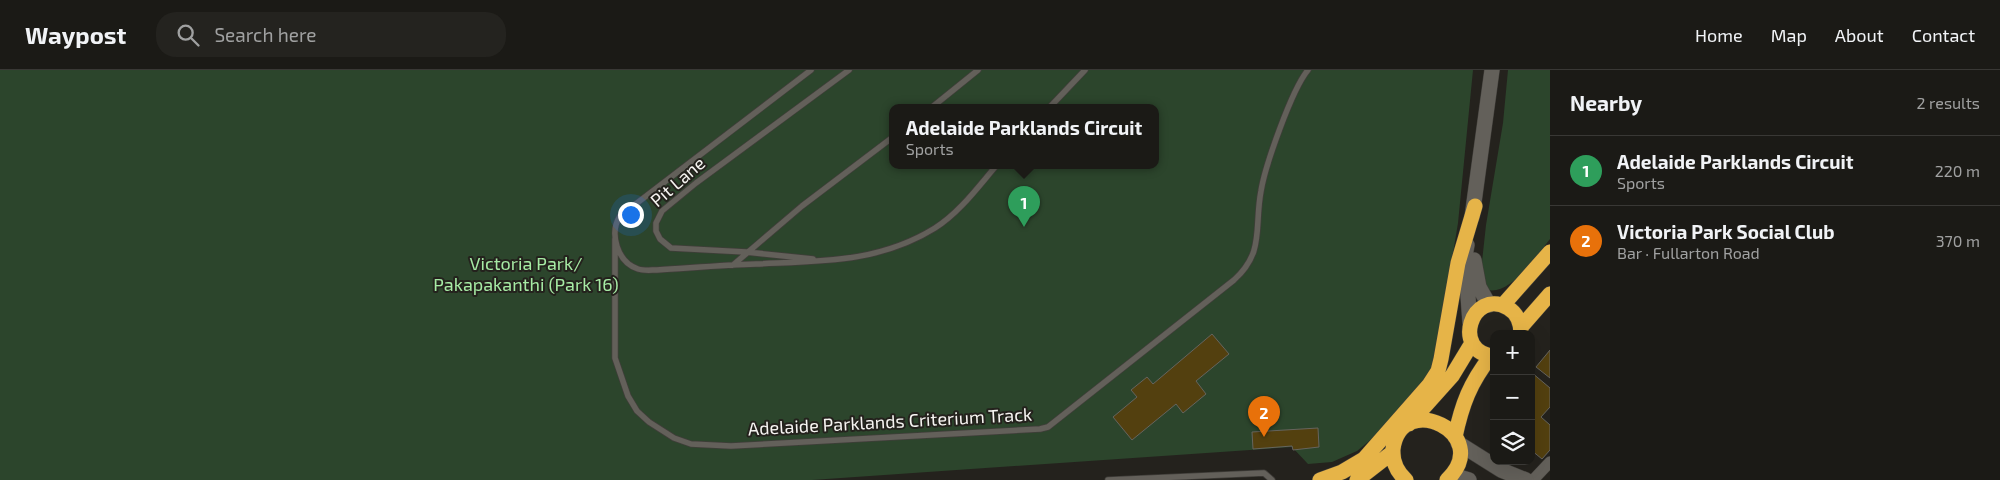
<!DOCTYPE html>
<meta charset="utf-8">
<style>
body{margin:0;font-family:"Exo 2",sans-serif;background:#24231f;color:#f1f3f6}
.controls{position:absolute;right:15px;bottom:15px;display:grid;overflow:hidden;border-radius:10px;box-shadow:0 5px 20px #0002}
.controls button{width:45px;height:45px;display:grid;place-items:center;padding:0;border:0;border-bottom:1px solid #393835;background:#1b1a16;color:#f1f3f6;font:25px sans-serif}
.you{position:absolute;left:630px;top:144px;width:18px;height:18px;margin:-12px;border:4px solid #fff;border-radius:50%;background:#1a73e8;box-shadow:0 0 0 8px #1a73e833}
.badge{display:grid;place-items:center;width:32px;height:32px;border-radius:50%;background:#1a73e8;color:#fff;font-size:16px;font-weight:700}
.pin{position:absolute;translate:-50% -41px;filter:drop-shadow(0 1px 2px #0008)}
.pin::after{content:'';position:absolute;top:26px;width:18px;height:15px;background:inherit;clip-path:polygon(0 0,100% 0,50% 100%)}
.popup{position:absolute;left:889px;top:34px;width:270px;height:65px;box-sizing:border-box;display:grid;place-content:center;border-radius:10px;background:#1b1a16;filter:drop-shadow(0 1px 4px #0005);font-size:16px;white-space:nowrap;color:#a0a1a1}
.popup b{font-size:19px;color:#f1f3f6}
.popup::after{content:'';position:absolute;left:50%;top:100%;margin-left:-10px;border:10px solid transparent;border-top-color:#1b1a16}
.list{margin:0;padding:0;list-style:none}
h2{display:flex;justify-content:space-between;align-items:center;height:65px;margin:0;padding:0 20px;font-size:21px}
h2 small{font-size:16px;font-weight:400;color:#a0a1a1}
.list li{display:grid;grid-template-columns:32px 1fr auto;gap:15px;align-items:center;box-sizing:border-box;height:70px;padding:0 20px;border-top:1px solid #393835}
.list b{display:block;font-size:19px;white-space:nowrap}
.list p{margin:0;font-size:16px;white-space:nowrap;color:#a0a1a1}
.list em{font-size:16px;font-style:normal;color:#a0a1a1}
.icon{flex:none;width:28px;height:28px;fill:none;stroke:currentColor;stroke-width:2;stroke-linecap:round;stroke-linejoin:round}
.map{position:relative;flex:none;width:1550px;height:410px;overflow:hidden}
header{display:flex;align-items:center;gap:30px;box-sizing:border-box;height:70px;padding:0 25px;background:#1b1a16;border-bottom:1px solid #393835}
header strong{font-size:24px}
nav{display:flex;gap:28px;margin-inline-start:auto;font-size:18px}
.search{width:350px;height:45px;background:#24231f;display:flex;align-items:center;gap:12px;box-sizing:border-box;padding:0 18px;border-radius:20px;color:#a0a1a1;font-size:19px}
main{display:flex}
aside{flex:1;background:#1b1a16}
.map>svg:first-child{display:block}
.green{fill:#2c452c;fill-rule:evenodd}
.building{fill:#53400f;stroke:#66645e}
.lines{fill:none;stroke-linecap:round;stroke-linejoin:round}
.lane-casing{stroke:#403e3a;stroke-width:7}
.street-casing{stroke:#403e3a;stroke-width:12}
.secondary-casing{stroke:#403e3a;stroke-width:16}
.highway-casing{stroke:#403e3a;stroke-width:16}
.lane{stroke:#63605a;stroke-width:5.5}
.street{stroke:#63605a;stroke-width:11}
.secondary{stroke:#63605a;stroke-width:15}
.highway{stroke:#e6b448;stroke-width:15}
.labels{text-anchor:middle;stroke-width:4;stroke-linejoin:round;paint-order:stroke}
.street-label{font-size:18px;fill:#f6f4f1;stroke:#24221d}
.park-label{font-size:18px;fill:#a6eaa4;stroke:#24221d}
</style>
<header>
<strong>Waypost</strong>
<div class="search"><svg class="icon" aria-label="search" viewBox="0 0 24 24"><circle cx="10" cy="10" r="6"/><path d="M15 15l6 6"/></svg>Search here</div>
<nav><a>Home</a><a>Map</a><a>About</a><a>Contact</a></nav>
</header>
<main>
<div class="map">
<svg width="1550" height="410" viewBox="0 0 1550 410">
<rect width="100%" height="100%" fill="#24221d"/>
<path class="green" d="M0,0H1473L1458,153L1434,299L1374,367L1357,381L1332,392L1308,394L1292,377L812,410H0ZM893,38H1155V96H893Z
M1508,0H1550V169C1537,185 1511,225 1488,220L1481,201L1486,155L1503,53Z"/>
<path class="building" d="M1212,264L1229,284L1196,311L1206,324L1183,343L1176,334L1132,370L1113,347L1137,327L1131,320L1147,307L1153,314Z
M1550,280V308L1536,297Z
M1531,302L1550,318V337L1541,347L1550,355V380L1542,389L1531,380Z
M1318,358L1319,377L1293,380L1292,376L1253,379L1252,362Z"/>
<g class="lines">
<g class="lane-casing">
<path id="lane" d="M811,0L620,146C609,163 617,192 638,199C644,201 651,200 657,200C690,198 723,195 756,194C820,191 879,193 935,158C959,143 978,117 996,96
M931,38L978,0
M1049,38L1085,0
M615,169V288L628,326L637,341L649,352L674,368L691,374L731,376L1040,359L1048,357L1234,210C1265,182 1254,158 1261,121C1265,96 1292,19 1308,0
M813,189L746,182L671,178L660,169L656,161V153L662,141L696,113L849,0
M733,195L802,136L893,67
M1108,410L1264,403L1272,410"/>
</g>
<g class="street-casing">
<path id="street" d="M1533,410L1550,392"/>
</g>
<g class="secondary-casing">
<path id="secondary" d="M1472,147L1492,0
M1467,175L1465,186L1470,253
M1474,190L1479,217L1489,235
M1458,373L1501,400L1526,410
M1452,405L1469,410"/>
</g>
<g class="highway-casing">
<path id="highway" d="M1503,235L1550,182
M1521,257L1550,224
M1494,286C1451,283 1471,217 1508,238C1517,243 1521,253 1521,264
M1409,354L1452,306L1472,273
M1455,367C1462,334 1470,313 1491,286
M1320,410L1342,402L1364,389L1429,315L1438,301L1441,289L1458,193L1475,136
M1357,410L1393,382
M1406,410C1397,402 1392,392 1393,379C1401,319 1495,364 1447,410"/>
</g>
<use href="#lane" class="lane"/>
<use href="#street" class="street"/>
<use href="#secondary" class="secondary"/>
<use href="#highway" class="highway"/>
</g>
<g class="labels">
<g class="street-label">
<text transform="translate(678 112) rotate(-41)" y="6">Pit Lane</text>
<text transform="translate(890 352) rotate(-3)" y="6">Adelaide Parklands Criterium Track</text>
</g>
<g class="park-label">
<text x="526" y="200">Victoria Park/<tspan x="526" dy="21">Pakapakanthi (Park 16)</tspan></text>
</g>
</g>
</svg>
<div class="controls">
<button>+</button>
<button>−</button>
<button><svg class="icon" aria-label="layers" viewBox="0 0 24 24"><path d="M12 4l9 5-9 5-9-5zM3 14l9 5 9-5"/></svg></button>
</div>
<div class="you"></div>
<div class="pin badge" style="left:1024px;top:157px;background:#2e9e5b">1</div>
<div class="popup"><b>Adelaide Parklands Circuit</b>Sports</div>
<div class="pin badge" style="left:1264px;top:367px;background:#e8710a">2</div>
</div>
<aside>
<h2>Nearby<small>2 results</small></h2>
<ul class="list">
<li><span class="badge" style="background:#2e9e5b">1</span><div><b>Adelaide Parklands Circuit</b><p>Sports</p></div><em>220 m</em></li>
<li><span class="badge" style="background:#e8710a">2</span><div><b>Victoria Park Social Club</b><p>Bar · Fullarton Road</p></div><em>370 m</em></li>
</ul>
</aside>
</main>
